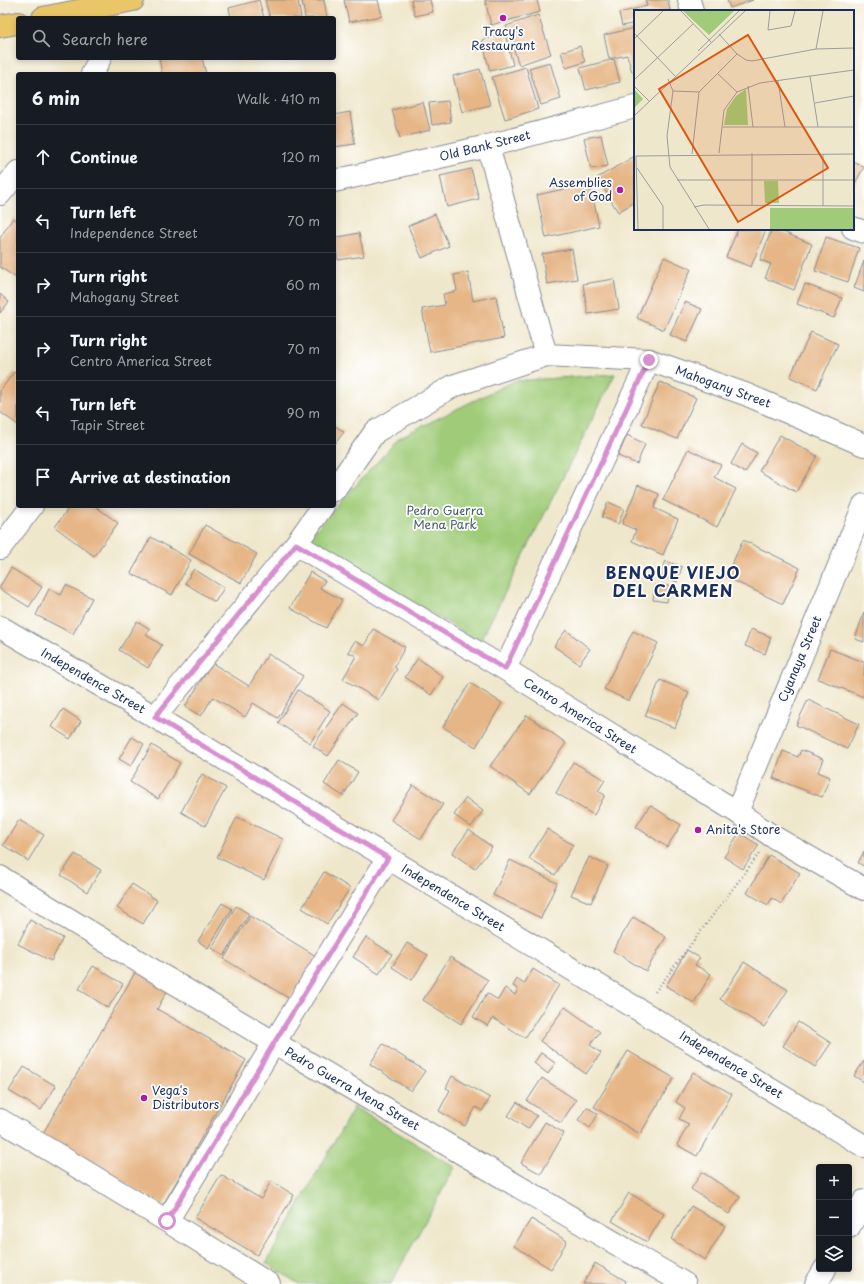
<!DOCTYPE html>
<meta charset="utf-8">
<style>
body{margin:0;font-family:"Playpen Sans",sans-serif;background:#20242c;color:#f1f3f6}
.controls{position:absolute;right:12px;bottom:12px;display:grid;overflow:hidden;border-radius:4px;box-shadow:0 2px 6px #0003}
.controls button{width:36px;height:36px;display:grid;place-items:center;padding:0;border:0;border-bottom:1px solid #363941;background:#171b24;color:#f1f3f6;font:20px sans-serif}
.stop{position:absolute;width:12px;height:12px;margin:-9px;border:3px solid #d690ce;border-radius:50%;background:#fff}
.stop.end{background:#d690ce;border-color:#fff;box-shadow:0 1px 4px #0008}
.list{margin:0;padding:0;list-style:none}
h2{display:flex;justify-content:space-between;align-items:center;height:52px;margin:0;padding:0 16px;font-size:17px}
h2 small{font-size:13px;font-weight:400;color:#9ea1a6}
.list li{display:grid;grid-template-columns:26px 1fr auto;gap:12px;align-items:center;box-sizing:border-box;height:64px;padding:0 16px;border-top:1px solid #363941}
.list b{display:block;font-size:15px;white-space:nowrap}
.list p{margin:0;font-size:13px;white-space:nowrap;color:#9ea1a6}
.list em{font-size:13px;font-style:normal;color:#9ea1a6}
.icon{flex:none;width:22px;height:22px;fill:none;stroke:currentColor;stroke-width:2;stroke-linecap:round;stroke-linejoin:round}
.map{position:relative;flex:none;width:864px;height:1284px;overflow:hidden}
.search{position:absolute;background:#171b24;box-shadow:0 2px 6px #0003;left:16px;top:16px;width:320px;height:44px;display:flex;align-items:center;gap:10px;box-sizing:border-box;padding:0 14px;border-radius:4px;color:#9ea1a6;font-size:15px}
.panel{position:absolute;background:#171b24;box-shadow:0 2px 6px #0003;left:16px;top:72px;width:320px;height:436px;border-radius:4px}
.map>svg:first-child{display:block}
.green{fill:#a0cc79;stroke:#5e7e6c}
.building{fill:#e6b686}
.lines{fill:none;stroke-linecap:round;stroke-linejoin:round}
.minor-casing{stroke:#858b94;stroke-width:24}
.highway-casing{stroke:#858b94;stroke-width:24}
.path{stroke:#858b94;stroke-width:2.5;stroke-dasharray:1 3;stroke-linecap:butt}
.minor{stroke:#fff;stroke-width:22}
.highway{stroke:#ebc669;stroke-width:22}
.route{stroke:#d690ce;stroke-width:5}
.poi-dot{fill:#b5179e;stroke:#fff;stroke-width:1.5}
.labels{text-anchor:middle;stroke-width:3.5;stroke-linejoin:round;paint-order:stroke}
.poi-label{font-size:12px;fill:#1b2f5e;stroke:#fff;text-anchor:start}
.street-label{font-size:12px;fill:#1b2f5e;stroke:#fff}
.park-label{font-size:12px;fill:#435e66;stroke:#fff}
.district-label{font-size:16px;font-weight:bold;letter-spacing:1px;fill:#1b2f5e;stroke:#fff}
.inset-road{fill:none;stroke:#9a9d9f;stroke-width:1}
.view{fill:#de5710;fill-opacity:0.15;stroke:#de5710;stroke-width:2}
.inset-edge{fill:none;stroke:#1b2f5e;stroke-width:2}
</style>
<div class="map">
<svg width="864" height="1284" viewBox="0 0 864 1284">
<rect width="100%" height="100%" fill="#fff"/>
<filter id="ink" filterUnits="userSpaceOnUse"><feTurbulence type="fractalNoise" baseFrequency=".025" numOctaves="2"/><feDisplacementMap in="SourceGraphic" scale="8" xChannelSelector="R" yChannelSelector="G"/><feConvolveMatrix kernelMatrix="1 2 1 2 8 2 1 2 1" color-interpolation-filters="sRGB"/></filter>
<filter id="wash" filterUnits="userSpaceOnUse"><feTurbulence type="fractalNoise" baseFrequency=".012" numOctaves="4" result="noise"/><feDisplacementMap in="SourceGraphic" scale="16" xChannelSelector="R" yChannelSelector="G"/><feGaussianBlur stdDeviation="0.9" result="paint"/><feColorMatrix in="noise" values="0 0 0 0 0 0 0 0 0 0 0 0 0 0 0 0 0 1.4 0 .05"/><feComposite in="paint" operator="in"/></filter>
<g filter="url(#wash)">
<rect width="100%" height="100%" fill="#efe7cb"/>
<path class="green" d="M615,374L480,642L307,539L400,437L514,381Z
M354,1107L455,1167L391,1284H299L266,1263Z"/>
<g id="blocks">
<path class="building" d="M259,0L264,18H231L229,8Z
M265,0H298L301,18H270Z
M302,0H324L327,18H305Z
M344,0H378L382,16L349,22Z
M411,0H430L433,12L415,16Z
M485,0H537L540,12L491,25Z
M645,0H668L670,11H635V23L622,26L619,13L647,6Z
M727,0H753L730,8Z
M538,15L551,54L519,65L506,26Z
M635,28V72H632L627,55L609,59L604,35Z
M505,34L513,65L490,71L482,40Z
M580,46L585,62L566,68L561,52Z
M159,58H202L206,74H162Z
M614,59L620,82L586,90L580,68Z
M550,62L561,99L541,105L529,68Z
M526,67L538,109L505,119L492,77Z
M480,69L490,105L462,112L453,76Z
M448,101L451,122L432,125L429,103Z
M423,102L430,130L400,138L392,110Z
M350,112L355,144L334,147V115Z
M601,135L608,166L591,169L584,138Z
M635,156V202L618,212L597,178Z
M853,161L864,167L853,187Z
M471,169L479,199L447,207L440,176Z
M590,183L599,226L546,238L537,195Z
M435,214L449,246L422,258L408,226Z
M13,218L18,222V279L0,267V238Z
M738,229H766L751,267L726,257Z
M772,229H776L812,244L794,290L765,278L771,264L760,260Z
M359,233L364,256L338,260L334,238Z
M826,237L859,248L848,282L815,271Z
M572,249L577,279L547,284L542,254Z
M664,257L691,269L664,330L637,318Z
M864,261V292L854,288Z
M468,272L473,301L496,296L504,338L430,352L422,309L445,305L443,294L457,291L454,275Z
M614,279L619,309L588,314L583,284Z
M805,284L842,298L834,318L797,304Z
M0,294L9,302L0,313Z
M685,302L702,309L687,342L670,335Z
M811,332L838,344L817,389L790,377Z
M14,372L18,375V425L0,412V391Z
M660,382L696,398L677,439L642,424Z
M334,425L344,432L334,445Z
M627,435L645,444L637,464L618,456Z
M780,435L817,456L796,492L759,471Z
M742,444L757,453L745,473L731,464Z
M688,449L721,465L714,477L736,489L717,527L663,500Z
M638,485L659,494L654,508L678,519L663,555L632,541L636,530L622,524Z
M608,502L624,509L618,524L602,517Z
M70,506H95L118,523L94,556L55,527Z
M205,525L257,554L241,583L189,554Z
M151,537L191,560L172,595L131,573Z
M743,540L800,568L783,604L726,577Z
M666,561L682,567L677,582L659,575Z
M11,568L42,587L29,607L0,589V586Z
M194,569L224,588L215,602L185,583Z
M310,572L325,581L320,588L342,600L326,628L290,608Z
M66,585L92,598L73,634L36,615L49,589L61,595Z
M655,585L669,586L667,602L653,600Z
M864,612V642L855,639Z
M137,621L150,629L146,635L162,645L148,668L119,650Z
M373,629L405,647L394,667L397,669L379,700L343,679L356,656L348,652L355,641L364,646Z
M751,629L771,637L765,654L745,646Z
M566,630L590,649L579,664L554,646Z
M633,631L658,643L629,701L604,689Z
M830,649L864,662V697L818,679Z
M268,654L303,676L278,718L253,703L245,717L213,697L201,716L185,707L212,663L249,686Z
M418,658L443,677L431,695L405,677Z
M660,680L689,692L675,728L645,716Z
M470,683L502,703L476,747L443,727Z
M298,690L330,711L310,743L278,723Z
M808,700L859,724L847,749L796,725Z
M343,703L358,713L328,756L313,746Z
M63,709L81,721L70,739L52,727Z
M527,715L566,743L530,794L490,766Z
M132,737L144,744L131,766L119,759Z
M152,745L180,763L158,799L130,782Z
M801,750L823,759L818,772L830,777L822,797L773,778L783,751L798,757Z
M339,760L358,772L343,796L324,784Z
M573,762L605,780L598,791L605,795L594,815L556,793Z
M202,774L226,788L205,826L181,812Z
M413,785L443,804L421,839L391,820Z
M466,798L483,811L471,827L454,815Z
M650,805L681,825L667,847L636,827Z
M237,817L283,839L264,880L217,857Z
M19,820L44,835L28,861L3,845Z
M547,829L573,845L555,875L529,859Z
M469,830L492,847L475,869L452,853Z
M739,833L759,845L743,869L724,857Z
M864,851V866L858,863Z
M75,854L101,870L87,892L61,875Z
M769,855L800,873L781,904L772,898L768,905L747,893Z
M589,857L608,866L591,903L571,895Z
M510,860L557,883L541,918L493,895Z
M324,872L350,888L327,924L302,908Z
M132,884L157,900L143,924L117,908Z
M222,903L232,909L208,948L198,941Z
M236,906L249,914L224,956L212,948Z
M250,916L316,956L290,999L224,959Z
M633,917L666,937L646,971L613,951Z
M30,920L63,938L51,961L18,944Z
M366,937L392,954L379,974L353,957Z
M407,943L428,955L412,980L392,967Z
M687,950L700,958L695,965L711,974L694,1003L666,986Z
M450,957L488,980L461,1024L423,1000Z
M744,962L788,990L764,1027L720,999Z
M93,966L123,984L108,1008L79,989Z
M137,969L169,988L157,1009L246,1060L163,1205L42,1135Z
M533,969L559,985L525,1038L493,1018L488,1026L473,1017L487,993L498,1000L505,988L515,995L518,989L513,986L517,979L524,984Z
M565,1007L600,1032L590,1045L601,1053L586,1074L540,1041Z
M798,1022L831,1043L815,1067L783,1046Z
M383,1044L425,1071L411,1091L370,1064Z
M628,1051L674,1078L640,1134L594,1107Z
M541,1053L555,1063L548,1074L534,1063Z
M864,1061V1082L854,1076Z
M24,1067L56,1086L41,1110L9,1091Z
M693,1072L732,1094L697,1156L677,1145L689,1124L679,1119L685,1108L676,1102Z
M452,1076L490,1098L482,1111L476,1107L465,1126L439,1111L450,1090L446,1088Z
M542,1078L576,1100L561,1123L527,1101Z
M517,1102L537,1116L528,1129L508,1116Z
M587,1107L598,1114L590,1128L578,1120Z
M545,1122L564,1133L541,1174L521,1163Z
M702,1172L740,1197L729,1214L691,1189Z
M221,1175L261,1199L271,1181L294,1195L257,1255L195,1218Z
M629,1193L664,1214L647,1242L612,1221Z
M691,1206L725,1226L705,1260L671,1239Z
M531,1219L567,1241L551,1269L514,1246Z
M595,1263L626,1281L625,1284H583Z"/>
</g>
</g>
<g filter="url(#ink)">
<use href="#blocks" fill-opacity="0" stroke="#858b94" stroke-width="1"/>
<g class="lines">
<g class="minor-casing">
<path id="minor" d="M689,0L692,11
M92,74L100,58
M488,146L546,355
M334,181L488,146L635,107
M0,194L18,172
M853,228L864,232
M334,490L375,432L453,386L546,355L649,360L745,394L864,445
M296,544L505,669L737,812L772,836L864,889
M0,548L32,506
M0,627L155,717L864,1146
M505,669L649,360
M155,717L296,544L323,506
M737,812L864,505
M0,877C226,1016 456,1150 685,1284
M0,1120L167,1221L269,1284
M167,1221L274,1043L388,858
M849,1227L864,1201
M816,1284L825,1269"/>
</g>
<g class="highway-casing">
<path id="highway" d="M43,18L133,0
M0,26L18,23"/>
</g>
<path class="path" d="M655,992L759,854"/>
<use href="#minor" class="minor"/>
<use href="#highway" class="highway"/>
</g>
</g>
<g class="lines" filter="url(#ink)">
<path class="route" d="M167,1221L274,1043L388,858L155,717L296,544L505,669L649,360"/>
</g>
<g class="poi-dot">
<circle cx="503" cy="18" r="4"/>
<circle cx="620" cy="190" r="4"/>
<circle cx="698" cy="830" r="4"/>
<circle cx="144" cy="1098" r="4"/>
</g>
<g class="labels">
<g class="poi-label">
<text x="503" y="36" text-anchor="middle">Tracy's<tspan x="503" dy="14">Restaurant</tspan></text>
<text x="612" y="187" text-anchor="end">Assemblies<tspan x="612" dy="14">of God</tspan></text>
<text x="706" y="834">Anita's Store</text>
<text x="152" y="1095">Vega's<tspan x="152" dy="14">Distributors</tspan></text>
</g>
<g class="street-label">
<text transform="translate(485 146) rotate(-14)" y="4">Old Bank Street</text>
<text transform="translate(723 387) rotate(20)" y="4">Mahogany Street</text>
<text transform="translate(800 659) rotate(-67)" y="4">Cyanaya Street</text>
<text transform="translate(93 681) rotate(30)" y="4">Independence Street</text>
<text transform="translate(580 716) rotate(32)" y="4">Centro America Street</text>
<text transform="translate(453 898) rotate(31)" y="4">Independence Street</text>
<text transform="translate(731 1065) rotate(31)" y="4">Independence Street</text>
<text transform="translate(352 1089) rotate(30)" y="4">Pedro Guerra Mena Street</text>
</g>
<g class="park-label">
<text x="445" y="515">Pedro Guerra<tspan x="445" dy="14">Mena Park</tspan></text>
</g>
<g class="district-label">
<text x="673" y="579">BENQUE VIEJO<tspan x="673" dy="18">DEL CARMEN</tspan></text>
</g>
</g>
<g transform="translate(634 10)">
<rect width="220" height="220" fill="#efe7cb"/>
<path d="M49,1H100L75,25ZM0,79L9,89L0,98ZM112,79L114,115H90L93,99L102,86ZM130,171H144L145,193H131ZM136,198H220V219H136Z" fill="#a0cc79"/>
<path class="inset-road" d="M47,1L77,32M136,1L134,20L157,16L161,1M0,23L42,67M85,24L103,44L112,50L118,51L182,39L220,38M0,29L29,1M182,39L189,1M64,41L105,1M84,64L103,82M176,66L184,117M34,69L39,81L33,126L36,157L75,219M0,70L59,14M144,71L151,117M0,76L15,91M114,76L119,117M39,81L65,82L103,44M181,93L220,86M0,106L111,1M89,117H220M85,143L90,100L103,82L126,73L220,60M58,144L65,82M189,144V196M3,158L29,196V219M43,170H220M118,195V143M60,197L70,195L220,196M4,219L2,146L220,144"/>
<path class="view" d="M114,25L194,158L104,212L25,79Z"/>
<rect width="220" height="220" class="inset-edge"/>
</g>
</svg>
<div class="controls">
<button>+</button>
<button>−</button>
<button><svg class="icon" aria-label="layers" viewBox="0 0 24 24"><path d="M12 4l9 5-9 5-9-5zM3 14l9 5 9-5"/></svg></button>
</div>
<div class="stop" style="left:167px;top:1221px"></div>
<div class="stop end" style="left:649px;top:360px"></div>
<div class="search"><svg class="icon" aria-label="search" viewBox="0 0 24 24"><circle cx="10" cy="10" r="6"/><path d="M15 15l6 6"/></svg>Search here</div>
<section class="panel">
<h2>6 min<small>Walk · 410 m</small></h2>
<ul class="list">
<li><svg class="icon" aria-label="ahead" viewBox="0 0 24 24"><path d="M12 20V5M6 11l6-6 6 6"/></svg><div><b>Continue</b></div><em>120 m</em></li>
<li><svg class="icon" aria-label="left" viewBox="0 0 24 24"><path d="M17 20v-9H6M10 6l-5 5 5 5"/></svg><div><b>Turn left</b><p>Independence Street</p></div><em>70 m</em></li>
<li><svg class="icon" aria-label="right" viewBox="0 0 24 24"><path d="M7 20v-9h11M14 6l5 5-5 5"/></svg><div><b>Turn right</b><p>Mahogany Street</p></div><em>60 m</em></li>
<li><svg class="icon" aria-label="right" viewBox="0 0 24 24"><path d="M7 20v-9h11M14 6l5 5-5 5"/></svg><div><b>Turn right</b><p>Centro America Street</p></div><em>70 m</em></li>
<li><svg class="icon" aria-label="left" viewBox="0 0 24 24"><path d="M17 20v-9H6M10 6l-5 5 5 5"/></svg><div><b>Turn left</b><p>Tapir Street</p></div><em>90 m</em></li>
<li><svg class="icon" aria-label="arrive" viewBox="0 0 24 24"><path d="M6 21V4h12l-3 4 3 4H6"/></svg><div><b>Arrive at destination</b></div></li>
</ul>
</section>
</div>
